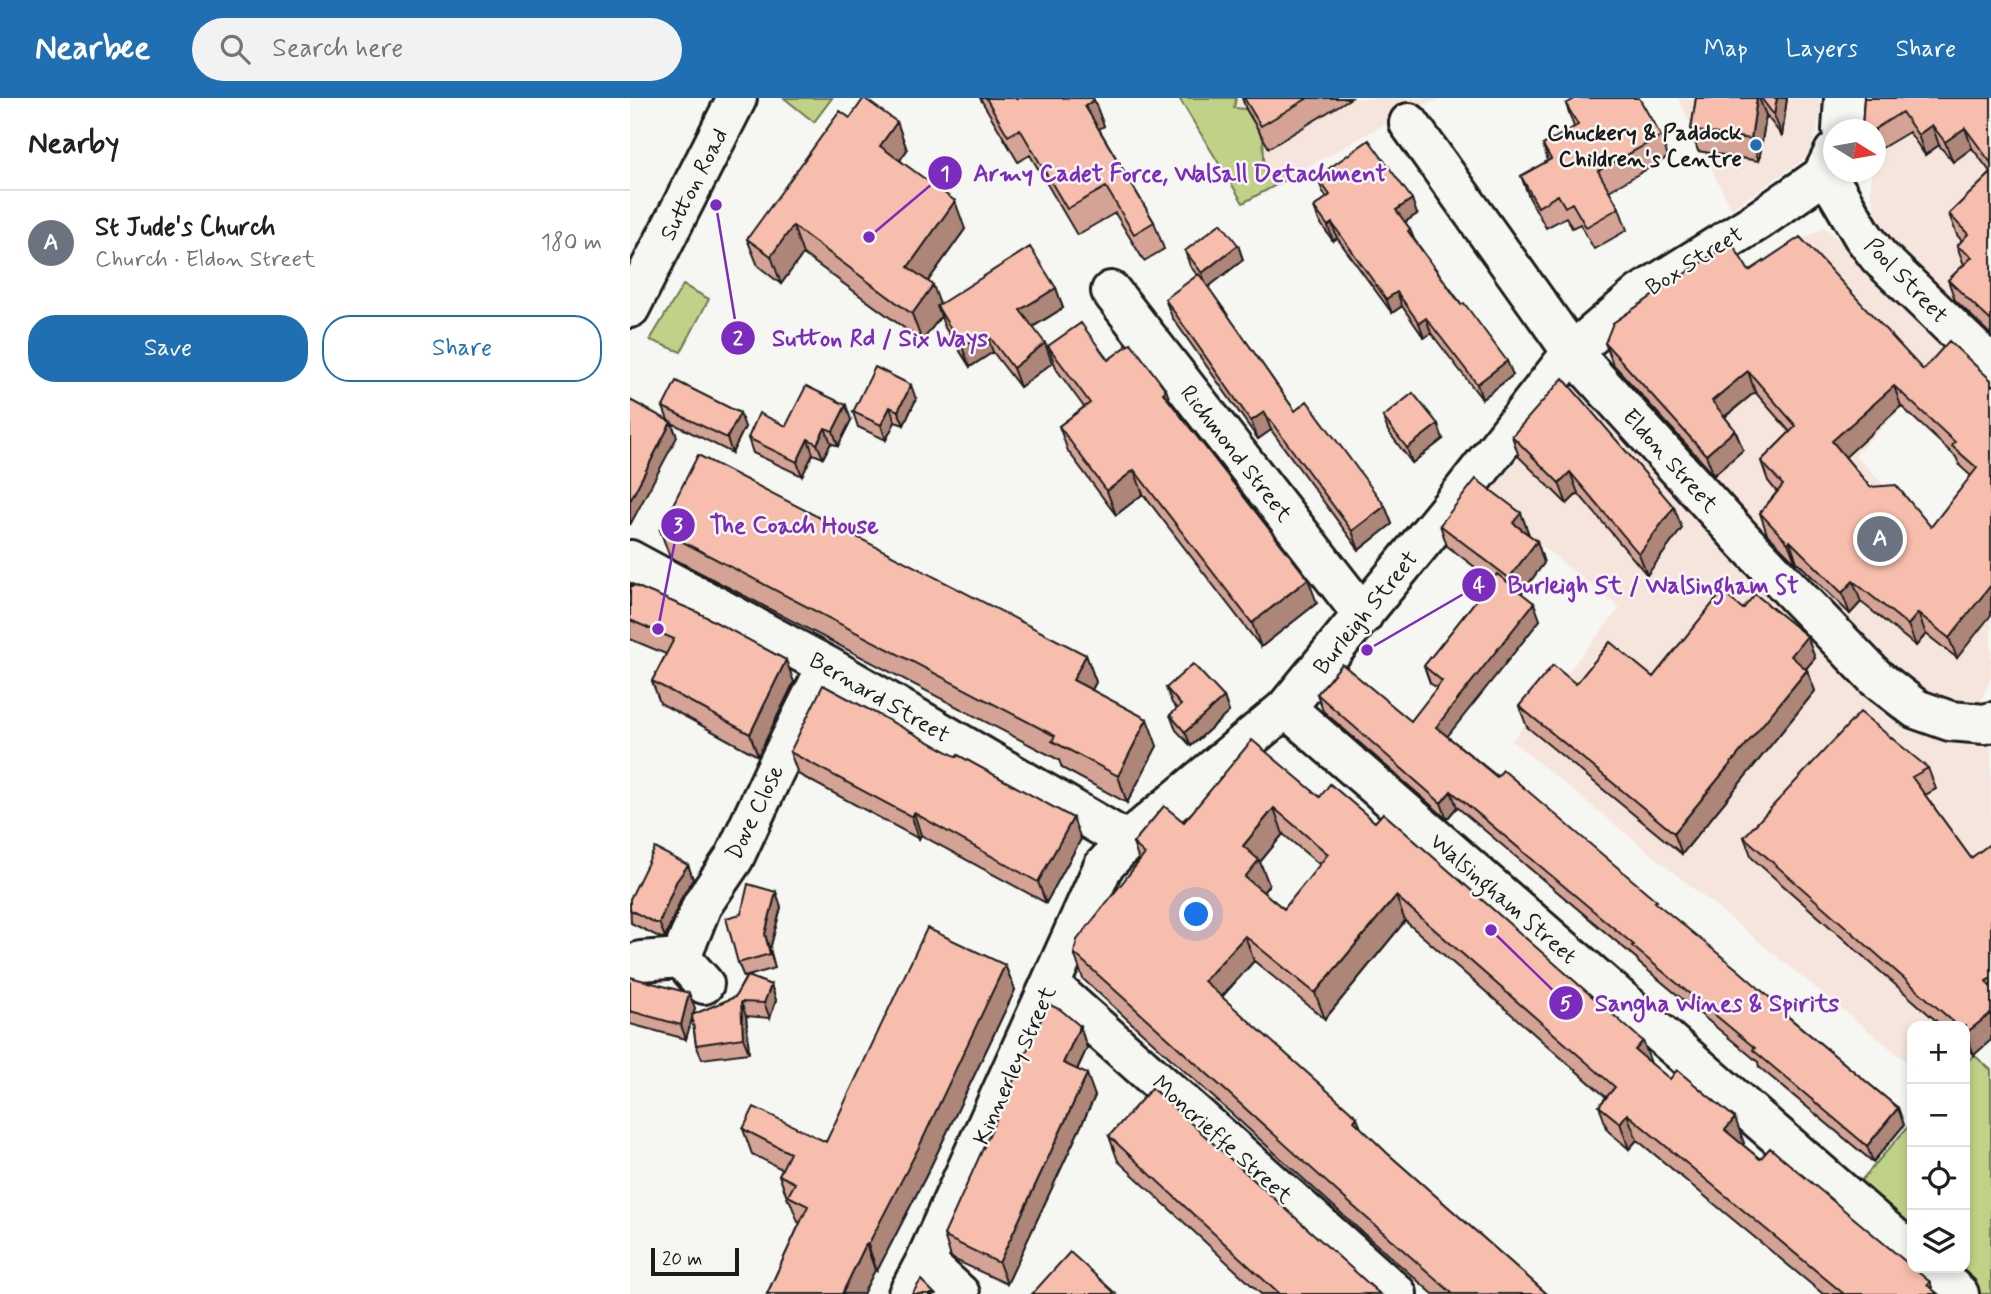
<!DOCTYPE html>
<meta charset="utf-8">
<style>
body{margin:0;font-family:Mynerve,sans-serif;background:#f2f2f2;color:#202124}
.controls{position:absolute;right:21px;bottom:21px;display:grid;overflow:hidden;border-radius:14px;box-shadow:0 4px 10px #0003}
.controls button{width:63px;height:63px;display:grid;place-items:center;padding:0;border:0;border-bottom:2px solid #e0e0e0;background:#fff;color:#202124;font:35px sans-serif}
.compass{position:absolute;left:1193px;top:21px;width:63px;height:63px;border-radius:50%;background:#fff;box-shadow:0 4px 10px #0003;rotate:101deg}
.scale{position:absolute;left:21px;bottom:18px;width:88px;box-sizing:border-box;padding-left:7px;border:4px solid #1c1c1c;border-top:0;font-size:19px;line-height:24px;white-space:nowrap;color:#1c1c1c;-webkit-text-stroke:5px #f6f6f2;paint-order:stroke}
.you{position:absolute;left:567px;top:817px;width:24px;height:24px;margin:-18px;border:5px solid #fff;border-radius:50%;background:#1a73e8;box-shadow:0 0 0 10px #1a73e833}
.badge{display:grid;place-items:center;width:46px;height:46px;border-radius:50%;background:#1f6fb2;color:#fff;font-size:23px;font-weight:700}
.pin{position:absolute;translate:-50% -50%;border:4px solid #fff;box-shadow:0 2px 7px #0006}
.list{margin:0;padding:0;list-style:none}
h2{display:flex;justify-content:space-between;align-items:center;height:91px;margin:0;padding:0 28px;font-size:30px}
h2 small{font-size:23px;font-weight:400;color:#757577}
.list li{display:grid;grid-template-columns:46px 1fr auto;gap:21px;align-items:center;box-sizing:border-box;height:105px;padding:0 28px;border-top:2px solid #e0e0e0}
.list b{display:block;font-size:26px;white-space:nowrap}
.list p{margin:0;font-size:23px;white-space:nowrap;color:#757577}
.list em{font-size:23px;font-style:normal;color:#757577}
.actions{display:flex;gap:14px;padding:21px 28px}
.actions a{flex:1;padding:16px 0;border:2px solid #1f6fb2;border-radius:28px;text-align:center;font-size:24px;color:#1f6fb2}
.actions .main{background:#1f6fb2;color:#fff}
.icon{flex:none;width:38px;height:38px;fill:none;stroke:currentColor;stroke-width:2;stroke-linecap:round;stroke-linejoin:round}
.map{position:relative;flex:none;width:1361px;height:1196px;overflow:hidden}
header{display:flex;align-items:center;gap:42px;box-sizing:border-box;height:98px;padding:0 35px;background:#1f6fb2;color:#fff}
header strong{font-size:33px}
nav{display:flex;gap:38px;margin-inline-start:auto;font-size:24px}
.search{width:490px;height:63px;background:#f2f2f2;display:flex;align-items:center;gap:18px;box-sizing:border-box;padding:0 24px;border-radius:38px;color:#757577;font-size:26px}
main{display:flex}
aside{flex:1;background:#fff}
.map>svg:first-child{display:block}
.built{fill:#f6e5dd}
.green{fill:#c0d287;stroke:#6e7752;stroke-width:2}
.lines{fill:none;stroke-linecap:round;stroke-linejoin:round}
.minor-casing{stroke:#1c1c1c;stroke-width:44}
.minor{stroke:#f6f6f2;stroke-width:38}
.wall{fill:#d4a395;stroke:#1c1c1c;stroke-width:2;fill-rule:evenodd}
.shaded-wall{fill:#ad8579;stroke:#1c1c1c;stroke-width:2}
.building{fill:#f7bead;stroke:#1c1c1c;stroke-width:2;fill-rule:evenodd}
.poi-dot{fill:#1f6fb2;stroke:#f6f6f2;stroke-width:2.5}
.labels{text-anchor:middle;stroke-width:5;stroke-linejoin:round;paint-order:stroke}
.poi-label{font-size:23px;font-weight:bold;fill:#1c1c1c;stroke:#f6f6f2;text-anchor:end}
.street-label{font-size:23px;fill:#1c1c1c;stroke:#f6f6f2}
.leader{fill:none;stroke:#7b2cbf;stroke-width:2.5}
.callout-dot{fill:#7b2cbf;stroke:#f6f6f2;stroke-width:2.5}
.mark-label{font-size:21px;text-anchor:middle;font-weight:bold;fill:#fff}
.callout-label{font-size:24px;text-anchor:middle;font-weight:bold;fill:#7b2cbf;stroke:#f6f6f2;stroke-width:5;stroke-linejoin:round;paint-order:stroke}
</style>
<header>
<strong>Nearbee</strong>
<div class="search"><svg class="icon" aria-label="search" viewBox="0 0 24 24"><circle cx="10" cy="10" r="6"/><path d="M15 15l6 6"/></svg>Search here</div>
<nav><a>Map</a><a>Layers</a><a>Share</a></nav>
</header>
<main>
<aside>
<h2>Nearby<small></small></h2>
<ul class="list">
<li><span class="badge" style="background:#6b7280">A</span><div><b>St Jude's Church</b><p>Church · Eldon Street</p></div><em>180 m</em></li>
</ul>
<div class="actions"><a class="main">Save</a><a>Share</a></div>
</aside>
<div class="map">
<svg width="1361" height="1196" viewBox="0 0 1361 1196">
<rect width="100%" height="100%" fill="#f6f6f2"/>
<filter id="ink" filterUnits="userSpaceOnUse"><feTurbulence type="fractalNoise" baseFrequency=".0143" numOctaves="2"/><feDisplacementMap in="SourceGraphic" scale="14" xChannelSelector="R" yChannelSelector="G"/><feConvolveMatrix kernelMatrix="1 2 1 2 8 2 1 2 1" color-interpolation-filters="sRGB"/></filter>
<g filter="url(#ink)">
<path class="built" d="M549,0H815L784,10L613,105Z
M1048,0H1192L1187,35L1177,59L1101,111Z
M1361,0V247L1264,146L1247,121L1241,94V74H1246V32H1240Z
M1194,129L1332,250L1225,357L1311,446L1361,383V579L1347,613L1361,643V942L1335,966V928H1282V968L882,643L990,510L853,401L954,286L1085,190Z"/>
<path class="green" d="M154,0H202L184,24Z
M549,0H606L604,10L616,11L633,40L635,78L651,73L655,82L613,105Z
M53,187L79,201L51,254L20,242Z
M1344,957L1361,972V1196H1341L1311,1170H1335V966Z
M1282,1024V1145L1222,1093Z"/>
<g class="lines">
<g class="minor-casing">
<path id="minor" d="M779,25L942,254L1113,442L1246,580L1286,611L1320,623L1355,626L1361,624
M1212,32L1214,0
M1192,78L1206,92L1233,138L1249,159L1361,267
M481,193L733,517
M0,210L107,0
M0,462L197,568L497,743
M656,610L1282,1155
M51,860L72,807L104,760L144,674L197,568
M11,863L51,860L74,886
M420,887L767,1196
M295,1164L330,1196
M1299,1170L1329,1196
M278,1196L295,1164L473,769L497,743L656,610L831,396L942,254L1010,196L1129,122L1192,78L1204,54"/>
</g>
<use href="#minor" class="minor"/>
</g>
<path class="wall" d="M350,0H463L474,28L469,31L524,124L534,151L514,163L485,115L447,137L400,57L388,64Z
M612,0H721L639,50L616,11Z
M1066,0H1157L1152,38L1136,17L1129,63L1068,53L1061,32Z
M1234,0H1361V237L1325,202L1318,182L1334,167L1327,148L1332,143L1327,137L1319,116L1361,75L1342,50L1323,64L1309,47L1295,57L1279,34L1245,54V32H1232Z
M936,6L1031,38L1038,59L979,93L989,110L997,132L964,151L950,126L942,130L936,119L916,130L899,99L891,78L918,63L913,47L944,29Z
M220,20L267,24L277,52L270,62L335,131L298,183L310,206L426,190L433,210L403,229L422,265L390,289L363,254L340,269L314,228L311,218L292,243L173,156L151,186L128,168L117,141Z
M687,79L787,116L775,124L780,131L784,141L883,277L852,301L801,235L794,240L772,208L762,215L707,140L703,143L689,123L684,109L697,100L693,94Z
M608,147L613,162L578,189L665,313L755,408L762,426L729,452L641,332L628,341L542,219L535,201L568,178L560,168L555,153Z
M1119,173L1293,272L1361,282L1327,560L1296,536L1286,548L1231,504L1220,516L1167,464L1166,465L1137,436L1130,415L1147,394L1138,383L1131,363L1160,334L1125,294L1095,319L1105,332L1113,352L1084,377L983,266L975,245ZM1271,308L1326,359L1330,368L1341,378L1301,429L1240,389L1215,359Z
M418,248L478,262L536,292L541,305L687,505L631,549L513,396L486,417L438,353L429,328L454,309L427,272Z
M286,301L274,327L265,324L256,342L228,329L223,314Z
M33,309L115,329L102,355L42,325L47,339L38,322Z
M753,319L813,341L782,365L758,333Z
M221,322L208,348L201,345L193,360L183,356L172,378L123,355L118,340L156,328Z
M882,338L1052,430L1017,477L948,395L937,406L889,359Z
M891,415L899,437L907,443L914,465L891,496L910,522L817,638L1028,807L1149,911L1268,1010L1274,1027L1243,1064L1129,969L1128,964L1009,865L1007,861L827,709L817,721L693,613L687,596L781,623L807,590L800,585L794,568L862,482L817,448L810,427Z
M30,432L456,557L466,584L462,592L527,648L497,705L432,670L429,662L40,459Z
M0,488L164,584L128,658L30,605L22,583L36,556L0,541Z
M1113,511L1185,560L1176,570L1177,572L1185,593L1052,756L897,629L889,608L946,586L1023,579Z
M536,590L594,599L599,614L561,648L546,632L540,617L547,611L542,605Z
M160,654L451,741L416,805L291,737L289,741L168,676Z
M1298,670L1306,691L1295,697L1341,760L1344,957L1335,949V928H1312L1122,760L1114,739Z
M690,699L1021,966L1114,1045L1113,1047L1130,1061L1300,1184L1303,1192L1308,1196H1193L1007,1042L999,1051L978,1033L969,1008L976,999L775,823L695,921L624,863L592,899L757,1055L917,1196H803L732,1134L453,881L444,855L509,763L503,745L554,724ZM653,736L690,767L654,811L633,794L639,787L630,764Z
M58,767L63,781L52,799L35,839L31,840L1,825L0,801Z
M146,794L151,809L140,851L145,870L118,878L141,887L146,902L140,920L116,918L119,955L72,961L66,947L62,918L56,941L0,926V879L65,910L63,917L105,899L116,879H114L108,865L111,816Z
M375,867L385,892L298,1074L247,1173L245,1172L233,1196H137L170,1125L168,1124L160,1103L158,1102L149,1077L152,1071L122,1056L113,1031L196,1044Z
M450,928L457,950L447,972L465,998L377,1186L325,1162L321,1159L314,1137Z
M479,1038L750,1196H631L488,1063Z"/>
<path class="shaded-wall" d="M1127,0H1129L1136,17L1129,63L1121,41Z
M1147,0H1157L1152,38L1144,17Z
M464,2L474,28L464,34L455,8Z
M267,24L277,52L260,76L250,48Z
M1302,27L1309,47L1295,57L1288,37Z
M1335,30L1342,50L1323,64L1315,44Z
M782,101L787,116L772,126L766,112Z
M325,103L335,131L288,197L278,169Z
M702,125L707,140L703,143L698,128Z
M163,128L173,156L151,186L141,158Z
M608,147L613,162L577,190L572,175Z
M303,187L313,215L307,208L311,218L292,243L282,216Z
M426,190L433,210L397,232L390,212Z
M767,194L772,208L762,215L756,201Z
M796,220L801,235L794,240L789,225Z
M356,234L363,254L340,269L332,249Z
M415,245L422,265L390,289L383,270Z
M877,263L883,277L852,301L847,286Z
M1118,273L1125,294L1089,323L1082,303Z
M281,287L286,301L274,327L268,313Z
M1264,288L1271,308L1210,364L1202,343Z
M536,292L545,316L533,295Z
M216,307L221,322L208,348L203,333Z
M260,309L265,324L256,342L251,327Z
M634,314L641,332L628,341L621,323Z
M110,315L115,329L102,355L97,340Z
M41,324L47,339L0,427V403Z
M808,326L813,341L782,365L777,350Z
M195,330L201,345L193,360L187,346Z
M1105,332L1113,352L1084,377L1076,357Z
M178,341L183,356L172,378L167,364Z
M504,372L513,396L486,417L477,393Z
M940,374L948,395L937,406L929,385Z
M755,408L762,426L729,452L722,433Z
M1044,409L1052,430L1017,477L1009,456Z
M891,415L899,437L883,425Z
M907,443L914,465L887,501L879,480Z
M1160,443L1167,464L1166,465L1158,445Z
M678,481L687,505L631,549L622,525Z
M1223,483L1231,504L1220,516L1212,495Z
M1361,487V517L1327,560L1319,540Z
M904,505L910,522L812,645L806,629Z
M1288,515L1296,536L1286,548L1278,527Z
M1177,538L1185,560L1169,579L1161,558Z
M456,557L466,584L453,609L443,582Z
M156,562L164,584L128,658L120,636Z
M1177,572L1185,593L1052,756L1044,735Z
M594,599L599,614L561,648L555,634Z
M517,621L527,648L497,705L488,678Z
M821,693L827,709L817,721L811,705Z
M644,710L653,736L630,764L639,787L624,805L615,779L613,748Z
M284,715L291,737L289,741L282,719Z
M443,720L451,741L416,805L408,784Z
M58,767L63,781L52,799L35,839L29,825L46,784Z
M146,794L151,809L140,851L145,870L135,836Z
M766,798L775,823L695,921L685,895Z
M615,838L624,863L583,908L574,883Z
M375,867L385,892L298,1074L247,1173L238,1147Z
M1361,880V896L1356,883Z
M141,887L146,902L140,920L134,905Z
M59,895L65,910L56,941L51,927Z
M111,904L116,918L119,955L113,940Z
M1361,915V942L1344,957L1336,935Z
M450,928L457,950L440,986L433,965Z
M1013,943L1022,968L1005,952Z
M457,976L465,998L377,1186L369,1165Z
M1268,1010L1274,1027L1243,1064L1237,1048Z
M997,1016L1007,1042L999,1051L990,1025Z
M727,1019L736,1045L724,1023Z
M1105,1020L1114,1045L1104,1057L1095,1032Z
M236,1146L245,1172L233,1196H212Z"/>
<path class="building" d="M234,0L267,24L250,48L325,103L278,169L303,187L282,216L163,128L141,158L117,141L210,13L220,20Z
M356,0H463L464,2L455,8L524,124L504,136L476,89L437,111L390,31L378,38Z
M614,0H678L631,28Z
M946,0H1009L1031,38L968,73L989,110L956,129L942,105L935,109L928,97L908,109L891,78L921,61L913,47L948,27L936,6Z
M1066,0H1127L1121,41L1061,32Z
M1131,0H1147L1144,17Z
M1234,0H1361V65L1335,30L1315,44L1302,27L1288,37L1272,14L1243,32H1232Z
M739,42L782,101L766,112L780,131L778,133L831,207L834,205L877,263L847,286L796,220L789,225L767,194L756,201L702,125L698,128L684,109L700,97L687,79Z
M1361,75V223L1318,182L1342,159L1327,148L1338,136L1319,116Z
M591,125L608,147L572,175L555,153Z
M1170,139L1293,272L1319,243L1361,282V487L1319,540L1288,515L1278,527L1223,483L1212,495L1160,443L1158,445L1130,415L1153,387L1131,363L1166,328L1118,273L1082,303L1105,332L1076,357L975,245L983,225L1101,144L1119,173ZM1264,288L1325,344L1322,348L1347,370L1301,429L1266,387L1240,389L1202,343Z
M400,149L426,190L390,212L415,245L383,270L356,234L332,249L307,208Z
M569,176L665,313L677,303L755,408L722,433L634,314L621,323L535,201Z
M451,225L478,262L501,245L536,292L533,295L678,481L622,525L504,372L477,393L429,328L460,305L418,248Z
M245,269L281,287L268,313L260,309L251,327L223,314Z
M933,280L1044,409L1009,456L940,374L929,385L882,338Z
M46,283L110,315L97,340L33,309Z
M176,288L216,307L203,333L195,330L187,346L178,341L167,364L118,340L129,315L156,328Z
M783,295L808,326L777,350L753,319Z
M0,302L41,324L0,403Z
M68,357L456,557L443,582L517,621L488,678L422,643L425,638L30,432Z
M846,381L891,415L883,425L907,443L879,480L810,427Z
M867,476L904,505L806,629L867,679L873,672L1027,803L1025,804L1107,871L1147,906L1145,908L1268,1010L1237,1048L1123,952L1125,950L1002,848L1004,847L821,693L811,705L687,596L712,566L781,623L812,583L794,568Z
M3,487L67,514L156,562L120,636L22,583L44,541L0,522V488L2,489Z
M1092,494L1113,511L1125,496L1177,538L1161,558L1177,572L1044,735L889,608L923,567L946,586L980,544L1023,579Z
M563,566L594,599L555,634L540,617L551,607L536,590Z
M193,587L327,659L328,657L443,720L408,784L284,715L282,719L160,654Z
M1230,614L1298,670L1282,679L1341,760L1361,745V880L1356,883L1361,890V915L1336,935L1335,934V928H1328L1114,739Z
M622,642L690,699L700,686L745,724L753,715L1013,943L1005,952L1040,981L1047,972L1105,1020L1095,1032L1130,1061L1140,1050L1300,1184L1297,1187L1308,1196H1214L997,1016L990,1025L969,1008L985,989L766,798L685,895L615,838L574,883L727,1019L724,1023L757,1055L917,1196H823L723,1108L444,855L447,842L515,756L503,745L534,708L554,724ZM644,710L698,756L654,811L615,779L629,762L613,748Z
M25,750L58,767L46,784L29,825H25L0,812V801Z
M118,786L146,794L135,836L140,856L108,865L96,820L111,816Z
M297,830L375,867L289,1049L238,1147L236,1146L212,1196H137L178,1108L158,1098L165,1085L149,1077L160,1055L113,1031L124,1009L196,1044Z
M117,878L141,887L134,905L111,904L113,940L66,947L62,917L105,899Z
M0,879L59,895L51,927L0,913Z
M418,906L431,912L450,928L433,965L457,976L369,1165L317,1140L314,1137Z
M522,990L750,1196H649L479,1038Z
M440,1154L486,1196H402Z
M291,1182L305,1196H282Z"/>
</g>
<circle class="poi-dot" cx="1126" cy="47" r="7"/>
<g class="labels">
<g class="poi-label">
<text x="1112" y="42">Chuckery &amp; Paddock<tspan x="1112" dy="26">Children's Centre</tspan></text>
</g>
<g class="street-label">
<text transform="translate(63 86) rotate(-63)" y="8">Sutton Road</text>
<text transform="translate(1064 162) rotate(-32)" y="8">Box Street</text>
<text transform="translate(1277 182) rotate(46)" y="8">Pool Street</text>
<text transform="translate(607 355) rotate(52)" y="8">Richmond Street</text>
<text transform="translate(1041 362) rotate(48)" y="8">Eldon Street</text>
<text transform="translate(735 514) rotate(-51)" y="8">Burleigh Street</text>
<text transform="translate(250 599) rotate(30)" y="8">Bernard Street</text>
<text transform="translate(124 714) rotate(-64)" y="8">Dove Close</text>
<text transform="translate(874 800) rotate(41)" y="8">Walsingham Street</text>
<text transform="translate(384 967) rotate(-66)" y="8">Kinnerley Street</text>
<text transform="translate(593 1041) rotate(42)" y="8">Moncrieffe Street</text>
</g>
</g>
<path class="leader" d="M239 139L315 75M86 107L108 240M28 531L48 427M737 552L849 487M861 832L936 905"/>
<g class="callout-dot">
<circle cx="239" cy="139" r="7"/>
<circle cx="86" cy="107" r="7"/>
<circle cx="28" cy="531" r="7"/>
<circle cx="737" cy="552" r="7"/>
<circle cx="861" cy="832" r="7"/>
<circle cx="315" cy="75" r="18"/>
<circle cx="108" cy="240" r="18"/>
<circle cx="48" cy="427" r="18"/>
<circle cx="849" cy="487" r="18"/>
<circle cx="936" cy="905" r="18"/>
</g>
<g class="mark-label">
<text x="315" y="82">1</text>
<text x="108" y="247">2</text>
<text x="48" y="434">3</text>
<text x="849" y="494">4</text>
<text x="936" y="912">5</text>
</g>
<g class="callout-label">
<text x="550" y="83">Army Cadet Force, Walsall Detachment</text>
<text x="250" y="248">Sutton Rd / Six Ways</text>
<text x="164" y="435">The Coach House</text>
<text x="1023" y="495">Burleigh St / Walsingham St</text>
<text x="1087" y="913">Sangha Wines &amp; Spirits</text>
</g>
</svg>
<div class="controls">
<button>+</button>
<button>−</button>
<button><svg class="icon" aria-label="locate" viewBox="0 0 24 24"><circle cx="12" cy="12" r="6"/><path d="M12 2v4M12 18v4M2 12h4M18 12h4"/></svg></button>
<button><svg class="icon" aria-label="layers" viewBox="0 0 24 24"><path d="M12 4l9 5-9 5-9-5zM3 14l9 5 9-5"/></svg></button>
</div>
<svg class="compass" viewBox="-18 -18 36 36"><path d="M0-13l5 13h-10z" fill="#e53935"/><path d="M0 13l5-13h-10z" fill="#757577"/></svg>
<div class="scale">20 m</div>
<div class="you"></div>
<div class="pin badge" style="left:1250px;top:441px;background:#6b7280">A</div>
</div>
</main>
